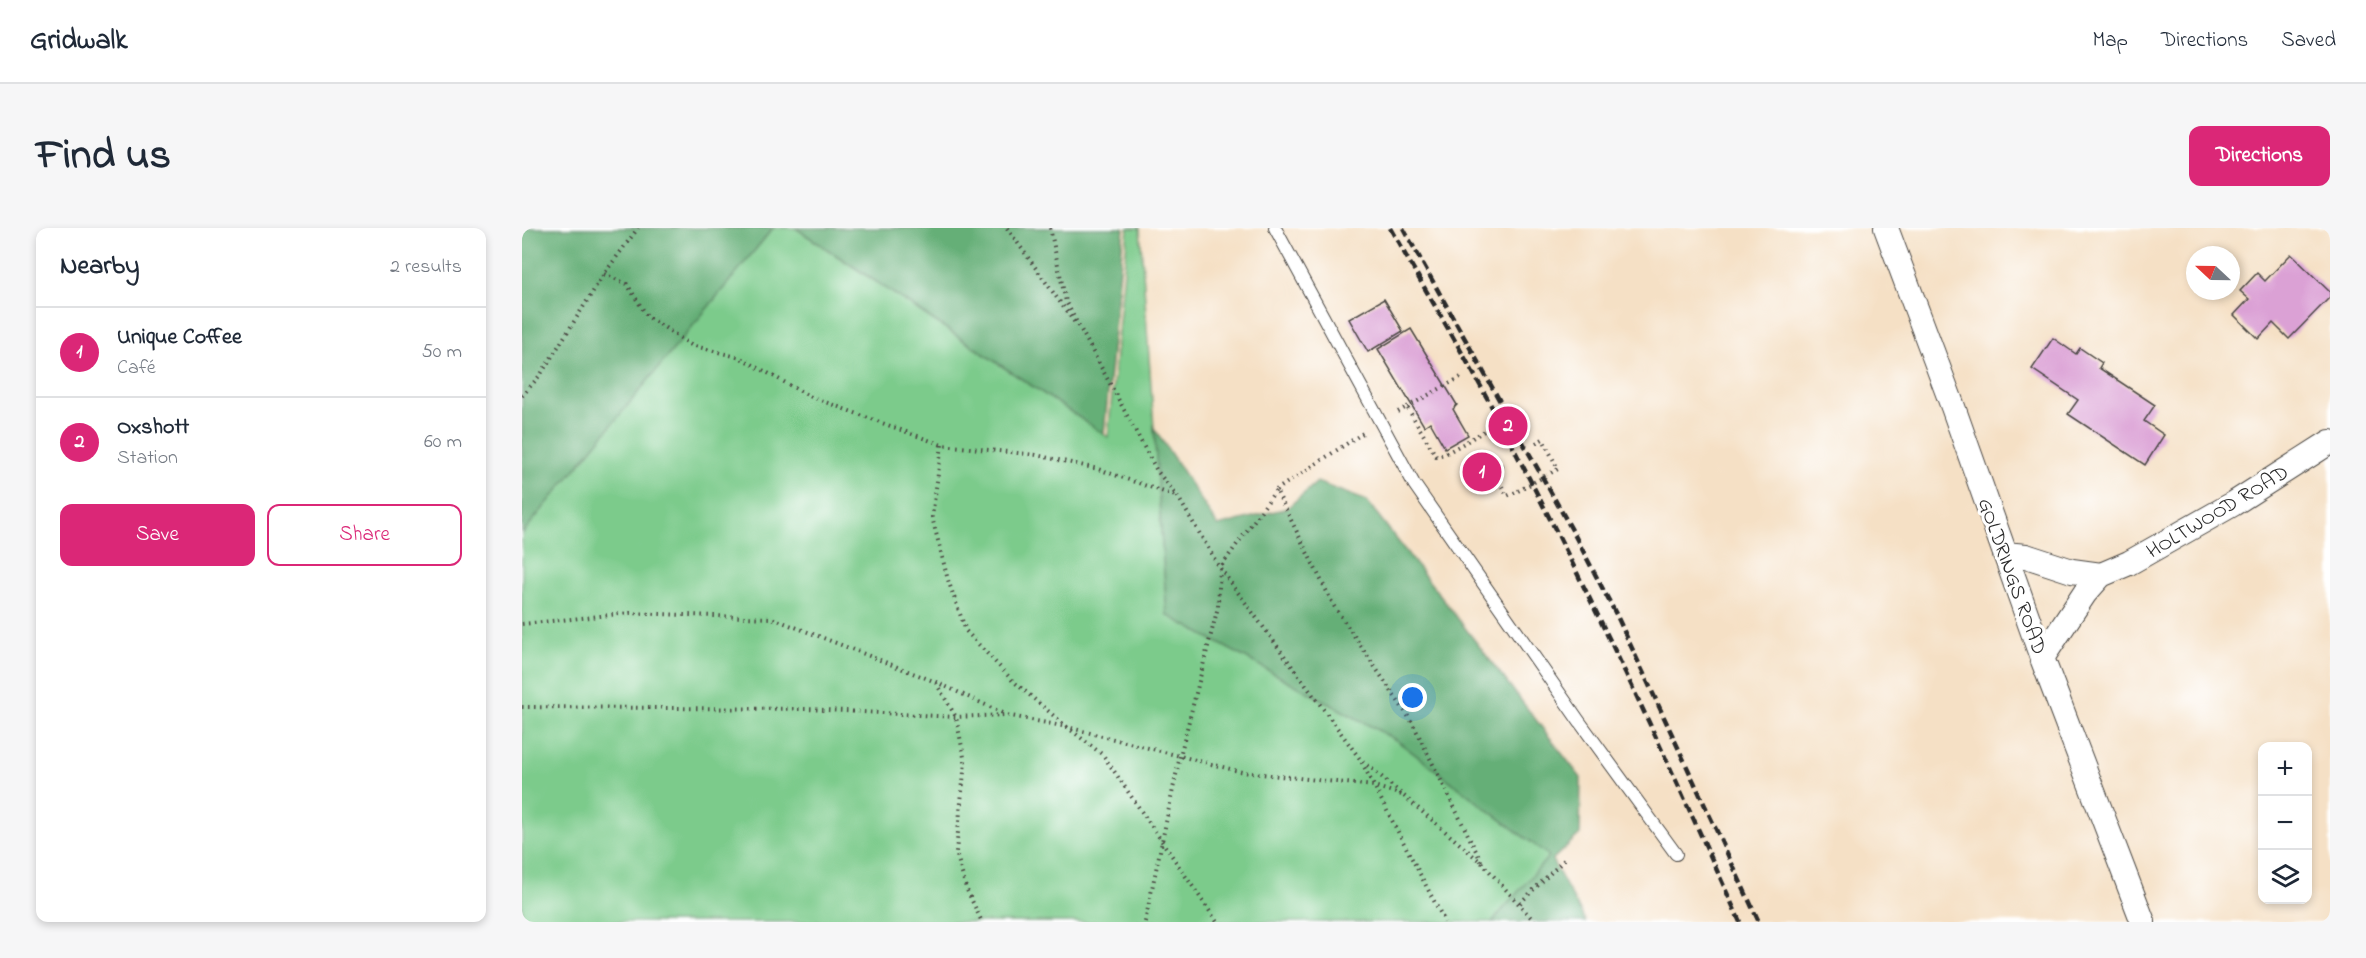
<!DOCTYPE html>
<meta charset="utf-8">
<style>
body{margin:0;font-family:"Indie Flower",sans-serif;background:#f6f6f7;color:#1f2937}
.controls{position:absolute;right:18px;bottom:18px;display:grid;overflow:hidden;border-radius:12px;box-shadow:0 3px 9px #0003}
.controls button{width:54px;height:54px;display:grid;place-items:center;padding:0;border:0;border-bottom:2px solid #e0e1e3;background:#fff;color:#1f2937;font:30px sans-serif}
.compass{position:absolute;left:1664px;top:18px;width:54px;height:54px;border-radius:50%;background:#fff;box-shadow:0 3px 9px #0003;rotate:292deg}
.you{position:absolute;left:891px;top:470px;width:21px;height:21px;margin:-15px;border:4px solid #fff;border-radius:50%;background:#1a73e8;box-shadow:0 0 0 9px #1a73e833}
.badge{display:grid;place-items:center;width:39px;height:39px;border-radius:50%;background:#db2777;color:#fff;font-size:20px;font-weight:700}
.pin{position:absolute;translate:-50% -50%;border:3px solid #fff;box-shadow:0 2px 6px #0006}
.list{margin:0;padding:0;list-style:none}
h2{display:flex;justify-content:space-between;align-items:center;height:78px;margin:0;padding:0 24px;font-size:26px}
h2 small{font-size:20px;font-weight:400;color:#747a83}
.list li{display:grid;grid-template-columns:39px 1fr auto;gap:18px;align-items:center;box-sizing:border-box;height:90px;padding:0 24px;border-top:2px solid #e0e1e3}
.list b{display:block;font-size:22px;white-space:nowrap}
.list p{margin:0;font-size:20px;white-space:nowrap;color:#747a83}
.list em{font-size:20px;font-style:normal;color:#747a83}
.actions{display:flex;gap:12px;padding:18px 24px}
.actions a{flex:1;padding:14px 0;border:2px solid #db2777;border-radius:12px;text-align:center;font-size:21px;color:#db2777}
.actions .main{background:#db2777;color:#fff}
.icon{flex:none;width:33px;height:33px;fill:none;stroke:currentColor;stroke-width:2;stroke-linecap:round;stroke-linejoin:round}
.map{position:relative;flex:none;width:1808px;height:694px;overflow:hidden;border-radius:12px}
header{display:flex;align-items:center;gap:36px;box-sizing:border-box;height:84px;padding:0 30px;background:#fff;border-bottom:2px solid #e0e1e3}
header strong{font-size:28px}
nav{display:flex;gap:33px;margin-inline-start:auto;font-size:21px}
.intro{display:flex;align-items:center;justify-content:space-between;box-sizing:border-box;height:144px;padding:0 36px}
h1{margin:0;font-size:42px}
.button{padding:15px 27px;border-radius:12px;background:#db2777;color:#fff;font-size:21px;font-weight:700}
main{display:flex;gap:36px;padding:0 36px}
aside{flex:1;background:#fff;border-radius:12px;box-shadow:0 3px 9px #0003}
.map>svg:first-child{display:block}
.green{fill:#7ccb8b;stroke:#547b5b;stroke-width:1.5}
.forest{fill:#65af77;stroke:#486d51;stroke-width:1.5}
.building{fill:#dba1d5}
.lines{fill:none;stroke-linecap:round;stroke-linejoin:round}
.lane-casing{stroke:#494642;stroke-width:14}
.street-casing{stroke:#494642;stroke-width:26}
.path{stroke:#494642;stroke-width:4;stroke-dasharray:1.5 4.5;stroke-linecap:butt}
.lane{stroke:#fff;stroke-width:12}
.street{stroke:#fff;stroke-width:24}
.rail{stroke:#2b2b2b;stroke-width:4.5;stroke-dasharray:9 4.5;stroke-linecap:butt}
.path-bridge{stroke:#494642;stroke-width:4;stroke-dasharray:1.5 4.5;stroke-linecap:butt}
.labels{text-anchor:middle;stroke-width:6;stroke-linejoin:round;paint-order:stroke}
.street-label{font-size:21px;fill:#2b2b2b;stroke:#fff}
</style>
<header>
<strong>Gridwalk</strong>
<nav><a>Map</a><a>Directions</a><a>Saved</a></nav>
</header>
<div class="intro"><h1>Find us</h1><a class="button">Directions</a></div>
<main>
<aside>
<h2>Nearby<small>2 results</small></h2>
<ul class="list">
<li><span class="badge">1</span><div><b>Unique Coffee</b><p>Café</p></div><em>50 m</em></li>
<li><span class="badge">2</span><div><b>Oxshott</b><p>Station</p></div><em>60 m</em></li>
</ul>
<div class="actions"><a class="main">Save</a><a>Share</a></div>
</aside>
<div class="map">
<svg width="1808" height="694" viewBox="0 0 1808 694">
<rect width="100%" height="100%" fill="#fff"/>
<filter id="ink" filterUnits="userSpaceOnUse"><feTurbulence type="fractalNoise" baseFrequency=".0167" numOctaves="2"/><feDisplacementMap in="SourceGraphic" scale="12" xChannelSelector="R" yChannelSelector="G"/><feConvolveMatrix kernelMatrix="1 2 1 2 8 2 1 2 1" color-interpolation-filters="sRGB"/></filter>
<filter id="wash" filterUnits="userSpaceOnUse"><feTurbulence type="fractalNoise" baseFrequency=".008" numOctaves="4" result="noise"/><feDisplacementMap in="SourceGraphic" scale="24" xChannelSelector="R" yChannelSelector="G"/><feGaussianBlur stdDeviation="1.35" result="paint"/><feColorMatrix in="noise" values="0 0 0 0 0 0 0 0 0 0 0 0 0 0 0 0 0 1.4 0 .05"/><feComposite in="paint" operator="in"/></filter>
<g filter="url(#wash)">
<rect width="100%" height="100%" fill="#f5e0c5"/>
<path class="green" d="M251,0H273L586,209L606,0H618L645,387L874,512L1028,628L970,694H0V306Z"/>
<path class="forest" d="M0,0H251L0,306Z
M274,0H602L582,206Z
M632,200L696,298L765,280L795,254L845,273L1059,550L1058,606L1030,632L1064,694H970L1027,628L874,512L645,387Z"/>
<g id="blocks">
<path class="building" d="M1769,26L1808,64V69L1767,111L1751,95L1736,111L1712,87L1727,71L1718,63L1735,45L1743,53Z
M862,71L881,103L846,124L827,91Z
M889,101L935,177L931,181L946,207L923,220L908,194L902,198L856,121Z
M1531,110L1554,126L1558,120L1580,135L1577,140L1633,177L1622,193L1642,207L1623,237L1546,186L1556,172L1510,141Z"/>
</g>
</g>
<g filter="url(#ink)">
<use href="#blocks" fill-opacity="0" stroke="#494642" stroke-width="1.5"/>
<g class="lines">
<g class="lane-casing">
<path id="lane" d="M753,0L892,256L1057,493L1154,626"/>
</g>
<g class="street-casing">
<path id="street" d="M1364,0L1431,179L1520,430L1621,694
M1483,326L1504,328L1550,343L1579,347
M1520,430L1563,365L1579,347L1607,335L1711,276L1808,214"/>
</g>
<path class="path" d="M485,0L553,95
M528,0L544,74L635,243L656,269L698,340L838,531L923,694
M82,46L105,56L125,88L169,117L219,130L287,168L420,217L514,227L576,241L656,269
M0,168L19,146L82,46L116,0
M885,179L939,149
M876,184L885,179L914,228L923,226L966,201
M1014,215L1021,211L1036,241L1025,247
M420,217L410,289L426,352L444,403L491,453L545,499L720,544L852,558L880,567
M981,237L971,242L985,268L996,263
M754,262L841,205
M0,396L108,385L250,390L414,454L483,486
M414,455L434,489L443,534L434,624L444,660L460,694
M0,479L285,481L434,489L484,487L545,499L581,527L695,694
M841,533L960,635L1013,694
M998,675L1042,632
M623,694L658,528L696,379L698,340L754,262L812,378L890,494L960,635"/>
<use href="#lane" class="lane"/>
<use href="#street" class="street"/>
<path class="rail" d="M868,0C906,67 947,134 982,202C1067,363 1144,528 1218,694
M881,0L1050,302L1095,388L1237,694"/>
<path class="path-bridge" d="M996,263L1025,247"/>
</g>
</g>
<g class="labels">
<g class="street-label">
<text transform="translate(1695 283) rotate(-31)" y="7">HOLTWOOD ROAD</text>
<text transform="translate(1491 348) rotate(70)" y="7">GOLDRINGS ROAD</text>
</g>
</g>
</svg>
<div class="controls">
<button>+</button>
<button>−</button>
<button><svg class="icon" aria-label="layers" viewBox="0 0 24 24"><path d="M12 4l9 5-9 5-9-5zM3 14l9 5 9-5"/></svg></button>
</div>
<svg class="compass" viewBox="-18 -18 36 36"><path d="M0-13l5 13h-10z" fill="#e53935"/><path d="M0 13l5-13h-10z" fill="#747a83"/></svg>
<div class="you"></div>
<div class="pin badge" style="left:960px;top:244px">1</div>
<div class="pin badge" style="left:986px;top:198px">2</div>
</div>
</main>
